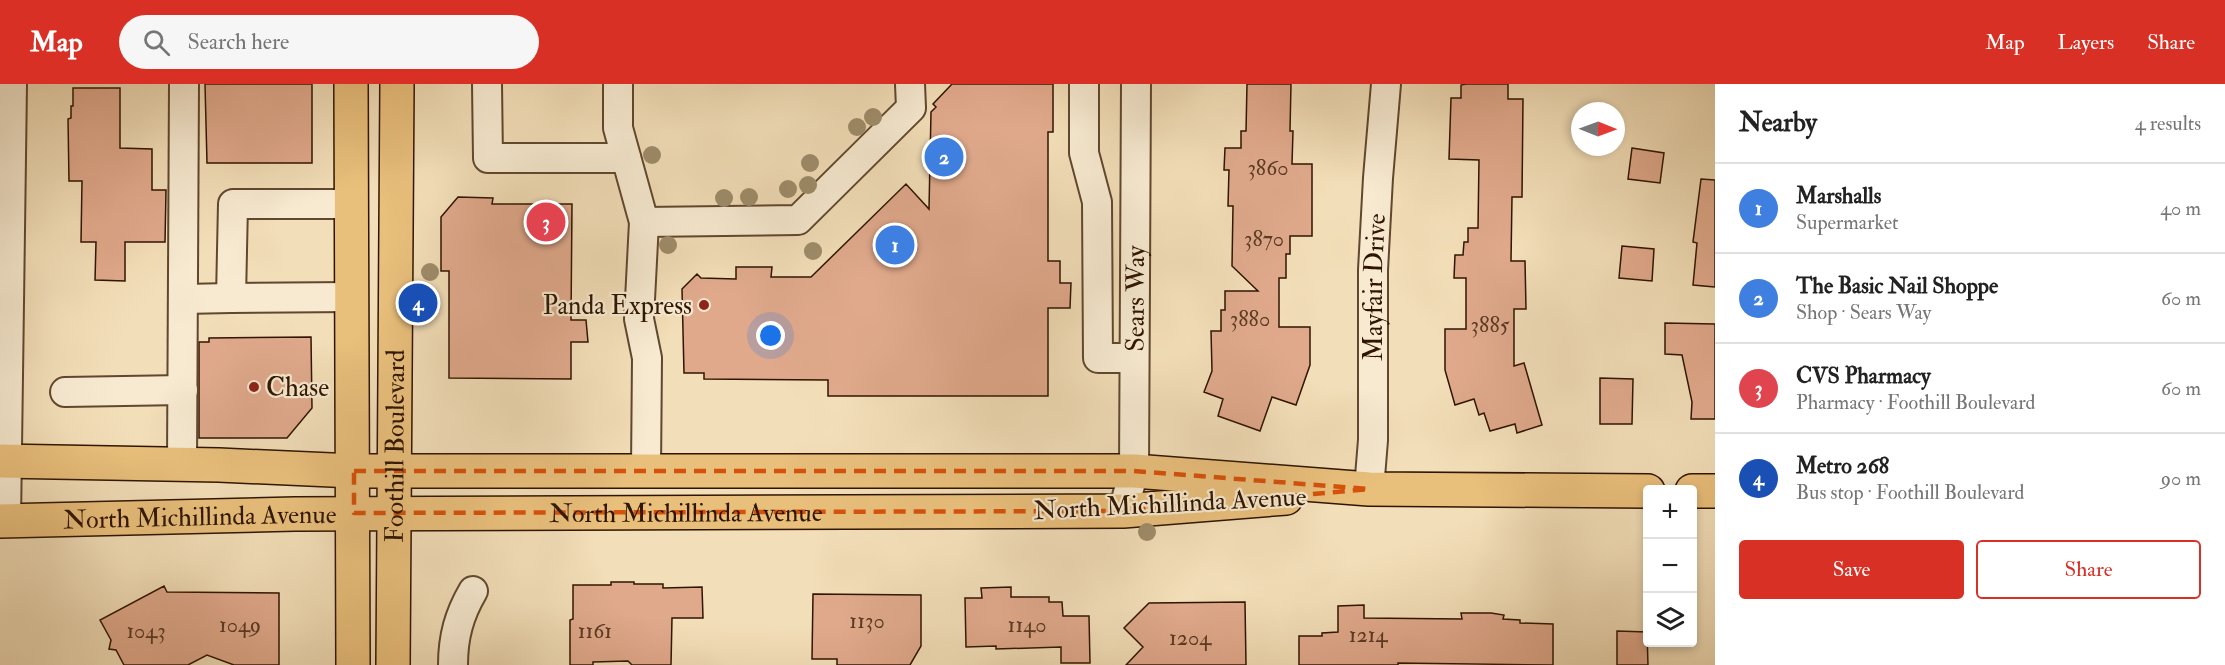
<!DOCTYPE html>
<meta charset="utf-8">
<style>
body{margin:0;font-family:"IM FELL Double Pica",serif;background:#f6f6f6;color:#222}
.controls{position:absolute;right:18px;bottom:18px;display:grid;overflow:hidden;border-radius:6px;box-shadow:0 3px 9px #0003}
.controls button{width:54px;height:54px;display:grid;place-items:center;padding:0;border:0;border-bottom:2px solid #e0e0e0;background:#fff;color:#222;font:30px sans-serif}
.compass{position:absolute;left:1571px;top:18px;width:54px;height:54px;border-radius:50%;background:#fff;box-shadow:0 3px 9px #0003;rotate:91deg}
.you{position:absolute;left:771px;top:252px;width:21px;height:21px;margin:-15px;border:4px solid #fff;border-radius:50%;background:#1a73e8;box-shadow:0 0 0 9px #1a73e833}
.badge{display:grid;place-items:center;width:39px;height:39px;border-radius:50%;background:#d93025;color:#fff;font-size:20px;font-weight:700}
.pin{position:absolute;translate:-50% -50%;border:3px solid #fff;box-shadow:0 2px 6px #0006}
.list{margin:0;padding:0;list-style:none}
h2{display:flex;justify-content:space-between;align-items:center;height:78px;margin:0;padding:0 24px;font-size:26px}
h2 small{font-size:20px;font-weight:400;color:#767676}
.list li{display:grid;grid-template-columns:39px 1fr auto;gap:18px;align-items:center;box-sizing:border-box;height:90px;padding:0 24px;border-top:2px solid #e0e0e0}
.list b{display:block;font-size:22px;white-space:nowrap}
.list p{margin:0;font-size:20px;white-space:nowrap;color:#767676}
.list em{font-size:20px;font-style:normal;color:#767676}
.actions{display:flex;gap:12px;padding:18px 24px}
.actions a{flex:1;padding:14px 0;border:2px solid #d93025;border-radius:6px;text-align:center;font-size:21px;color:#d93025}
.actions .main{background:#d93025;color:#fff}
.icon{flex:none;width:33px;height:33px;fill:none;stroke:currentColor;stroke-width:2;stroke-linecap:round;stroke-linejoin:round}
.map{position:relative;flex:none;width:1715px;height:581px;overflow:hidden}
header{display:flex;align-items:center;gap:36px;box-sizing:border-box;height:84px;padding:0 30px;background:#d93025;color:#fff}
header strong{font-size:28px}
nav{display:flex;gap:33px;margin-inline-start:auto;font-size:21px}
.search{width:420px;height:54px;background:#f6f6f6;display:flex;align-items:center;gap:15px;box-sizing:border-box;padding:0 21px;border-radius:33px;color:#767676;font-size:22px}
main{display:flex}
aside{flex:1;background:#fff}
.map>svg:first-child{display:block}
.building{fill:#e0a98c;stroke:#2f1500;stroke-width:1.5}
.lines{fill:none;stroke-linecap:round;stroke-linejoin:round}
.minor-casing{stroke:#60472e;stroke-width:32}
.major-casing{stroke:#2f1500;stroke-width:36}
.minor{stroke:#f7ead1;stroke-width:28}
.major{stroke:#e9bf7c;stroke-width:33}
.tree{fill:#9e8c6a}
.marked{fill:none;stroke:#d6520b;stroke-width:4.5;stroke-dasharray:12 8;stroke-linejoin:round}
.poi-dot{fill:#8f2418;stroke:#f7ead1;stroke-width:2}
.labels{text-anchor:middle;stroke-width:4.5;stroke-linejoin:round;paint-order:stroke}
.number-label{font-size:22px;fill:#5b3a23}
.street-label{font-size:26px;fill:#2f1500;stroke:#f7ead1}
.poi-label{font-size:26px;fill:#2f1500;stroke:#f7ead1;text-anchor:end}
</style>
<header>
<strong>Map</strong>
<div class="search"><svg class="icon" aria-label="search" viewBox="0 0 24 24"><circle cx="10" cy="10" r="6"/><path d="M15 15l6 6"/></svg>Search here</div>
<nav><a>Map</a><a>Layers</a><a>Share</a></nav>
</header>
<main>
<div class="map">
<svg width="1715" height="581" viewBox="0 0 1715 581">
<rect width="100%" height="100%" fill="#f2deb8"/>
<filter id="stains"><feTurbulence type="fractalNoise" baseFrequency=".00333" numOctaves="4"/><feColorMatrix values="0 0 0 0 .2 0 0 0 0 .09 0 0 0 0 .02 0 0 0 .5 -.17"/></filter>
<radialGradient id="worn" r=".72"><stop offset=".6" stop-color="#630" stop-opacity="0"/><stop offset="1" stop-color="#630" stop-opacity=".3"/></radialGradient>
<path class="building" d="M205,0H312V79H207Z
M952,0H1053V48H1048V177H1060V199H1071L1070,224H1048V312H828V296L704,295V289H684L682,205L697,190L701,194L736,195V183H772L771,193H811L906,100L929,125L931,28L936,23L933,20Z
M1247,0H1291L1290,47H1293L1292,80H1312V152H1290V170H1286V194H1279V243H1310V281L1296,321L1272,313L1260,347L1218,332L1223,315L1204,308L1212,287L1211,247H1221V226H1225V207H1258L1232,182L1233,122H1228L1229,86H1224L1225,64H1241V47H1246Z
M1466,0H1508V15H1523L1522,113H1512L1511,177H1525L1526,225H1514V282L1524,279L1542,341L1517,349L1515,340L1490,347L1484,329L1479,331L1474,315L1455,321L1445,286V245H1466V194H1454L1455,171H1463L1464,158H1468V144H1478L1479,76L1449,75L1451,14H1461V1Z
M73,4H120V64L152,65V106H166L165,158H125V197L95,196L96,158H81L82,97H69L68,35L71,34V22H73Z
M1632,64L1664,69L1660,99L1628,95Z
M1701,95L1715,96V203L1693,201L1697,159L1693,158Z
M458,113L493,114L492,120H572L571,236H586L588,258H571V295L449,294V187H441V133Z
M1622,162L1654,165L1652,197L1619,194Z
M1665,239L1715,240V335H1691L1692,318L1682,271L1665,270Z
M311,253L312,324L287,354H199V258H209V254Z
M1600,294L1633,295L1632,340H1600Z
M611,498H634V500H663V504L702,503L703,534H672L671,581H632L628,577L593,578V581H570V536L573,535V501H611Z
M164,502L167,508L279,509V581H234L207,571L188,581H124L116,566L109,565L111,556L100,536Z
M1011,503V513H1049V518H1062L1063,532H1089L1090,579H1061V563L996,565V562L966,563L965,514H982L981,504Z
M813,510L921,511V562L910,581H837V575H812Z
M1245,518L1246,581H1126L1143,563L1124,544L1149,519Z
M1364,521V534L1462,535L1461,529H1491L1504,531L1503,535L1520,536V539L1553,540V581L1398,579V581H1299V552H1322V549L1338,548V522Z
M1617,547L1647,548L1648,581H1617Z"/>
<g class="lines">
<g class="minor-casing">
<g id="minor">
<path d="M487,0L488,74H626"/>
<path d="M618,0V44L644,138L639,235L647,274L646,385"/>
<path d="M1084,0V69L1097,118L1098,274H1134"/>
<path d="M351,120H233L231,214L352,213"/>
<path d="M644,138L798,136L911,24L910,0"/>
<path d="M183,215L231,214"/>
<path d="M65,308L183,306"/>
<path d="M182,380L184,0"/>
<path id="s1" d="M1369,405L1373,356V186L1378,94L1386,0"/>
<path id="s2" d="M1123,427L1134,387L1136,0"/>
<path d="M6,437L12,0"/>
<path d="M453,581C453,553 459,531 473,507"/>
</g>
</g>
<g class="major-casing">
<g id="major">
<path d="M351,0L353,581"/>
<path d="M0,377L219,381L354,387H1134L1369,405L1648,407"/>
<path d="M1692,407H1715"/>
<path id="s3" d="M0,437L295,430L1123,427L1286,414"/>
<path id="s4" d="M393,581L397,0"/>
</g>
</g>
<use href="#minor" class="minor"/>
<use href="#major" class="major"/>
</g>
<g class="tree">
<circle cx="873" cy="33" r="9"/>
<circle cx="857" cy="43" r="9"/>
<circle cx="652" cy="71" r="9"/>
<circle cx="810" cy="79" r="9"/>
<circle cx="808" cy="101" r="9"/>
<circle cx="788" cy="105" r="9"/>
<circle cx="749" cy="113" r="9"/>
<circle cx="724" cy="114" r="9"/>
<circle cx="668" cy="161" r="9"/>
<circle cx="813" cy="167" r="9"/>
<circle cx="430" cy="188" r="9"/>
<circle cx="1147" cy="448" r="9"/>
</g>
<path class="marked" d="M354,387H1134L1369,405L1123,427L354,429Z"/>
<g class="poi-dot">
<circle cx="704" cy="221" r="6"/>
<circle cx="254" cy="303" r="6"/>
</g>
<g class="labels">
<g class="number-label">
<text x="1268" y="91">3860</text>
<text x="1264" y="162">3870</text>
<text x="1250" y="242">3880</text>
<text x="1490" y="248">3885</text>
<text x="867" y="544">1130</text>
<text x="240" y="548">1049</text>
<text x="1027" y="548">1140</text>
<text x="146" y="554">1043</text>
<text x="595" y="554">1161</text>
<text x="1368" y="558">1214</text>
<text x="1190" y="561">1204</text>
</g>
<g class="street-label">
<text dy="9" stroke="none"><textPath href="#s1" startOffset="202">Mayfair Drive</textPath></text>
<text dy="9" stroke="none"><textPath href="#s2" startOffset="214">Sears Way</textPath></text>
<text dy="9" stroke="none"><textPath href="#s4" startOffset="219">Foothill Boulevard</textPath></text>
<text transform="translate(1170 419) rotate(-3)" y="9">North Michillinda Avenue</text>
<text dy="9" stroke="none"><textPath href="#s3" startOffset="686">North Michillinda Avenue</textPath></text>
<text dy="9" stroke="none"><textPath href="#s3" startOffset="200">North Michillinda Avenue</textPath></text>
</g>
<g class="poi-label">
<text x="692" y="230">Panda Express</text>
<text x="266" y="312" text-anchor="start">Chase</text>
</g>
</g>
<rect width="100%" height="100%" filter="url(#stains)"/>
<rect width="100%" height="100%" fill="url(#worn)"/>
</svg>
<div class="controls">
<button>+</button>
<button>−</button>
<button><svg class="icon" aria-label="layers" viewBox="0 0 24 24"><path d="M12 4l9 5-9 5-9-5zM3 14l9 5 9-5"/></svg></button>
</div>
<svg class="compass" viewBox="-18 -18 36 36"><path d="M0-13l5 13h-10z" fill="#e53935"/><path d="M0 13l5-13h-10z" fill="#767676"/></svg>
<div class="you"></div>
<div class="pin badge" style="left:895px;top:161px;background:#3f7fe0">1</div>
<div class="pin badge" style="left:944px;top:73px;background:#3f7fe0">2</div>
<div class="pin badge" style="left:546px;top:138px;background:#e0444e">3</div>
<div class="pin badge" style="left:418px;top:219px;background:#1a4fb4">4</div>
</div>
<aside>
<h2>Nearby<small>4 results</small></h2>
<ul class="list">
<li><span class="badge" style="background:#3f7fe0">1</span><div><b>Marshalls</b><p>Supermarket</p></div><em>40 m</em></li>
<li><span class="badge" style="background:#3f7fe0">2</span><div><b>The Basic Nail Shoppe</b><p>Shop · Sears Way</p></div><em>60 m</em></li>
<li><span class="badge" style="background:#e0444e">3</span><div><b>CVS Pharmacy</b><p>Pharmacy · Foothill Boulevard</p></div><em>60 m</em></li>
<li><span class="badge" style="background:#1a4fb4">4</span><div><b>Metro 268</b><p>Bus stop · Foothill Boulevard</p></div><em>90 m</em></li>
</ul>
<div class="actions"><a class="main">Save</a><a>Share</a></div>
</aside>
</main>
